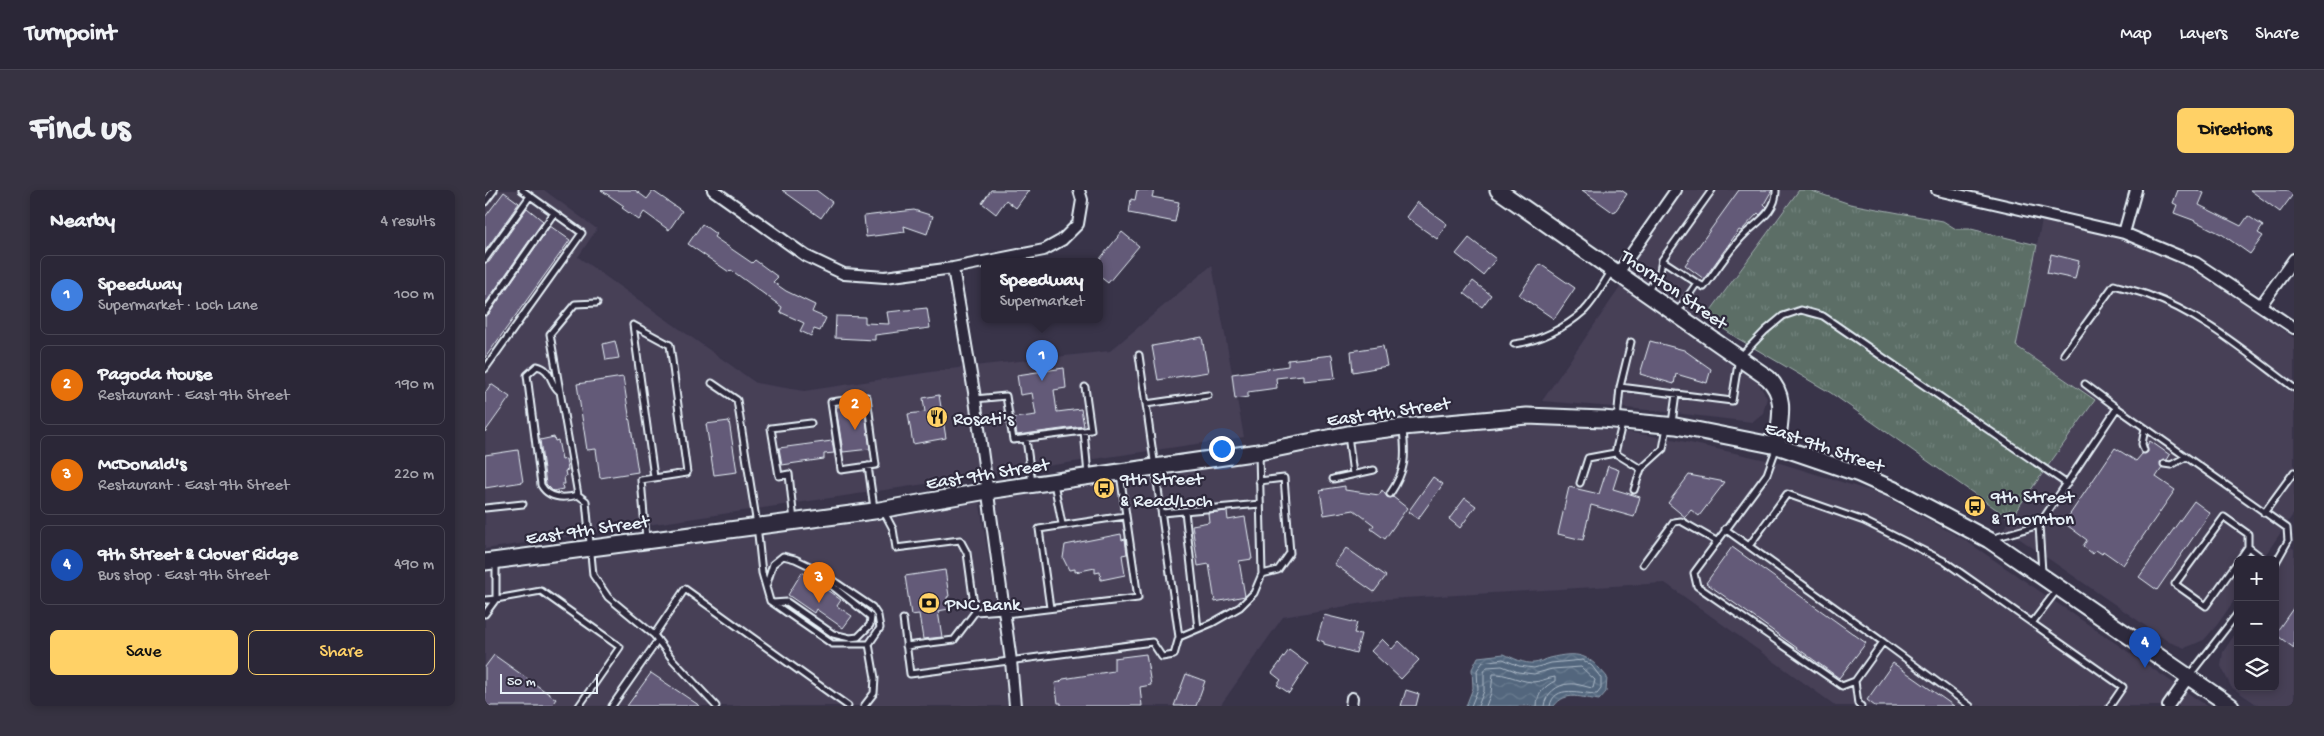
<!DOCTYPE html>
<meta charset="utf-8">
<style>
body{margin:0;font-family:"Gochi Hand",sans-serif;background:#373342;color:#f1f3f6}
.controls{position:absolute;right:15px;bottom:15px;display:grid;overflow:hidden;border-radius:8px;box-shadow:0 2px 8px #0003}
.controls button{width:45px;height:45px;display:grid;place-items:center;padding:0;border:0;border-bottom:1px solid #474452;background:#2b2737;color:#f1f3f6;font:25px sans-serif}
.scale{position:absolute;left:15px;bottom:12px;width:98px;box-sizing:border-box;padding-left:5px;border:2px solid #e8f1f8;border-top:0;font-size:14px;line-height:18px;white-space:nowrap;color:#e8f1f8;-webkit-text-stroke:4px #2f2a3d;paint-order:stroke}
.you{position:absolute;left:736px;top:258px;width:18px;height:18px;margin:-12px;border:4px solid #fff;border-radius:50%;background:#1a73e8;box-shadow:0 0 0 8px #1a73e833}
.badge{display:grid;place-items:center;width:32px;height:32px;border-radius:50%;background:#ffd166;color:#fff;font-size:16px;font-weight:700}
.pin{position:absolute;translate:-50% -41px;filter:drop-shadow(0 1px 2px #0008)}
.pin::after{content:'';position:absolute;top:26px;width:18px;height:15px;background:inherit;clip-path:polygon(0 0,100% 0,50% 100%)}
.popup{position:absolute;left:496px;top:68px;width:122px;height:65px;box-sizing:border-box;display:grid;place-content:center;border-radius:8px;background:#2b2737;filter:drop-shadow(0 1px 4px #0005);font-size:16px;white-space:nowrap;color:#a6a5ad}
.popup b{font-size:19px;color:#f1f3f6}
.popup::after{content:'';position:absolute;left:50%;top:100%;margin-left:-10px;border:10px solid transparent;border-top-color:#2b2737}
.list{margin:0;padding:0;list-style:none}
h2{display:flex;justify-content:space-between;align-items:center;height:65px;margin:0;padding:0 20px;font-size:21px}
h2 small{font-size:16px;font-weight:400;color:#a6a5ad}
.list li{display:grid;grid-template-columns:32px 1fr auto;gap:15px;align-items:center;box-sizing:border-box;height:80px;margin:0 10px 10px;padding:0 10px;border:1px solid #474452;border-radius:8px}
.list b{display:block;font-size:19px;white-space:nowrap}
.list p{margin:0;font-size:16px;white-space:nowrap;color:#a6a5ad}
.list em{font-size:16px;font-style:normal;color:#a6a5ad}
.actions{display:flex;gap:10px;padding:15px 20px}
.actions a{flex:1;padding:11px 0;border:1px solid #ffd166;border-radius:8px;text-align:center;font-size:18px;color:#ffd166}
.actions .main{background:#ffd166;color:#111}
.icon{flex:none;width:28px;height:28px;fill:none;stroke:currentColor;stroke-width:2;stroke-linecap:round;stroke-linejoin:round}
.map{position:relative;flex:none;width:1809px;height:516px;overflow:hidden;border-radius:8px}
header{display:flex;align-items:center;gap:30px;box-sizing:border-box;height:70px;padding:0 25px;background:#2b2737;border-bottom:1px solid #474452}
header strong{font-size:24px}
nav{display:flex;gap:28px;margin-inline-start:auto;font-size:18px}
.intro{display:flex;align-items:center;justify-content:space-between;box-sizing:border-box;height:120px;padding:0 30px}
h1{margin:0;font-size:35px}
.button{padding:12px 22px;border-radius:8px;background:#ffd166;color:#111;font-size:18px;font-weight:700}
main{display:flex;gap:30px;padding:0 30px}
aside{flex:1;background:#2b2737;border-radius:8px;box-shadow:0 2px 8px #0003}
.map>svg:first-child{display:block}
.built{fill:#463f57}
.grass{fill:url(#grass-tufts);stroke:#a2b0af}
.water{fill:url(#water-waves);stroke:#8e9eae}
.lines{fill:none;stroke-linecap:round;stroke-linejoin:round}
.shore{stroke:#acb9c7;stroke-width:1}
.building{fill:#635a78;stroke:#e8f1f8}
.lane-casing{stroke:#e8f1f8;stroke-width:9}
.street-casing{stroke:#e8f1f8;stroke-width:14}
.secondary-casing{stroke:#e8f1f8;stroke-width:19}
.lane{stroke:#2f2a3d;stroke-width:5}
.street{stroke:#2f2a3d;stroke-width:10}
.secondary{stroke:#2f2a3d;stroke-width:15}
.labels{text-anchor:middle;stroke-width:4.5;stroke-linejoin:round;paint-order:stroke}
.street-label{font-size:19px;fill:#e8f1f8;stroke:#2f2a3d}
.poi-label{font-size:19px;fill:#e8f1f8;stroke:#2f2a3d;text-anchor:start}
</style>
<header>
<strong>Turnpoint</strong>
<nav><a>Map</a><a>Layers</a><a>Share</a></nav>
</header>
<div class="intro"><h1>Find us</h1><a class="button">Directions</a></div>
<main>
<aside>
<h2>Nearby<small>4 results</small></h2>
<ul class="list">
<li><span class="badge" style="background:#3f7fe0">1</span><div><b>Speedway</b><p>Supermarket · Loch Lane</p></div><em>100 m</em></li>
<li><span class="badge" style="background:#e8710a">2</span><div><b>Pagoda House</b><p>Restaurant · East 9th Street</p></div><em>190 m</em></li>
<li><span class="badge" style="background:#e8710a">3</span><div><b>McDonald's</b><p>Restaurant · East 9th Street</p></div><em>220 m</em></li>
<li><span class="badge" style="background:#1a4fb4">4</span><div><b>9th Street &amp; Clover Ridge</b><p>Bus stop · East 9th Street</p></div><em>490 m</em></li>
</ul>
<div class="actions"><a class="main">Save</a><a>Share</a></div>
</aside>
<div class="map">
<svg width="1809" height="516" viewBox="0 0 1809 516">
<defs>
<pattern id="grass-tufts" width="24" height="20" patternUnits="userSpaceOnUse" patternTransform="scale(1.25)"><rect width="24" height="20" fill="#5b6e66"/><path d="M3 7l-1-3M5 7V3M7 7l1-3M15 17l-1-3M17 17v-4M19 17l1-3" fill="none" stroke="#73837d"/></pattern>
<pattern id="water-waves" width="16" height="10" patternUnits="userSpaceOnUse" patternTransform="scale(1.25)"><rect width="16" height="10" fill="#52667d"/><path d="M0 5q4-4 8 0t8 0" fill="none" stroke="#6b7c90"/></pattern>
</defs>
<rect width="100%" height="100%" fill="#393449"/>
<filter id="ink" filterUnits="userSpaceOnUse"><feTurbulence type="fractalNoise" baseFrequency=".02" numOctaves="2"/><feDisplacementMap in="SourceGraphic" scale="10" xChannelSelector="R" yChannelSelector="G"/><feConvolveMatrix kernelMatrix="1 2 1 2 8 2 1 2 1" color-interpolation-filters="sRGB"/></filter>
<g filter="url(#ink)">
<path class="built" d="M1,0H59L112,39L93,67L271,193L319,201L479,177L625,161L727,75L759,247L0,359Z
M1196,0H1314L1215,134L1139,82Z
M1557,30L1642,51L1702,77L1735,95L1809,148V323L1777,370H1753V405L1732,435L1719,450L1700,458L1684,452L1519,338L1610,210L1531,156Z
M1138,93L1268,184L1282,208L1278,223L1267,232L1163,220L1057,211Z
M1026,236H1103L1187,249L1295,273L1395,304L1480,350L1722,516H1351L1180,393L902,409L798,427L735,516H534L529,453L509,307L936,243Z
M494,308L521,478L522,516H0V381Z
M1806,357L1809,359V516H1774L1746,497L1736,476L1738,462L1753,439V497H1790V381Z"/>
<path class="grass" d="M1314,0H1324L1365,14L1458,31L1471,39H1486L1552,55L1531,156L1610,210L1525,329L1346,203L1252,148L1221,127Z"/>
<path class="water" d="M1019,464C1028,468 1039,474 1049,473C1054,473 1059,469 1064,468C1094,461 1103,464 1122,487L1121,502L1114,510C1097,508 1081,500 1069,516H981L988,498L987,479L993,467Z"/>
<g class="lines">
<path class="shore" d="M986,516L993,499L992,480L998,472L1018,469L1034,476L1049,478L1066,473L1098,470L1107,476L1116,488V499L1112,504C1097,504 1069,493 1065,516
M993,516L999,501V482L1002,477L1017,476L1033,482L1049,484L1067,479L1096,477L1110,490L1108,498C1100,497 1092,493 1084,494C1073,494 1060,504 1059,516
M1001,516L1006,503L1008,484C1021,483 1033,491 1047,492C1055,492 1062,488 1070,487V491C1060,496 1052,503 1052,516"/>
</g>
<path class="building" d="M116,0H150L162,9L168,1L197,21L184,40L159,22L154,30L137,18L139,16Z
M297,0H331L347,12L336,28Z
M506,0H544L531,18L521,10L511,24L497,13Z
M652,0H669L667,7L694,12L690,32L644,23L646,9L650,10Z
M1097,0H1136L1142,4L1129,23Z
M1254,0H1287L1279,14L1282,17L1275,25L1273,23L1256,41L1254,40L1219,89L1200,75Z
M1693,0H1712L1719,3L1714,15L1756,36L1763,26L1778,36L1773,43L1778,46L1765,64L1738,45L1708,30L1689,23L1692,15L1688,13Z
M1765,0H1809V3L1795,22Z
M19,2L34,13L0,61V27Z
M932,12L962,34L952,49L921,27Z
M42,18L58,31L0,114V73L4,72Z
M429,20L448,26L442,44L419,36L420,42L381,47L379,26Z
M217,34L231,44L229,47L267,73L270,70L293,87L288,92L301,101L330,115L327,122L341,128L335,141L329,139L326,146L315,141L319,133L295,122L297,117L246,80L244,82L203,54Z
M65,36L85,50L0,168V126L4,124Z
M637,42L654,56L623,93L614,86V70Z
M984,48L1011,69L998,85L971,64Z
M1566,64L1594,71L1590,89L1562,83Z
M1055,74L1090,98L1069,129L1034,105Z
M988,91L1006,105L997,117L979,103Z
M442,118L445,138L390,145V150L350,148L351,126L380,127V133L404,134L402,122Z
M717,147L723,182L673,190L667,156Z
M130,151L134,168L121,170L118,154Z
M1165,151L1199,160L1226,179L1222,193L1191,184L1189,194L1155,184Z
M898,156L902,176L868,182L866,161Z
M847,165L850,188L818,191V185L791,188L792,198L763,202V207L750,209L747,184L803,176V170Z
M579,178L581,198L569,200L572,222L596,219L599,236L532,245L529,228L551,225L547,203L535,205L532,185Z
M138,187L153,282L115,288L111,259L102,260L92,194Z
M6,194L25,207L0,242V203Z
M454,205L461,248L428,254L423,224L440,222L438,208Z
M379,214L385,259L358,262L351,217Z
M244,231L252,282L229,285L221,234Z
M69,247L70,251L73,250L77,270L81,269L83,280L80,281L81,286L79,287L80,294H77L78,299L68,301L61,294L55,250Z
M347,251L349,263L339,264V269L297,275L294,258Z
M1665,251L1685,265L1682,270L1675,272L1677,278L1671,287L1690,300L1638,375L1618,361L1617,364L1611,360L1608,364L1598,356L1602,350L1579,333L1630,258L1651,271L1657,264L1663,262L1662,255Z
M33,260L38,292L0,298V265Z
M1123,276L1134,280L1128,299L1155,307L1149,327L1106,315L1098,350L1073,344L1084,297L1114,304Z
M1204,285L1240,292L1214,326L1206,320L1200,327L1183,313Z
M948,287L958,294L933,329L923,322Z
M860,296V300L894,305L897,300L902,307H908L922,318L900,349L886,339L889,335L869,320L839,325L835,300Z
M980,308L991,316L975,338L964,329Z
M1709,311L1725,323L1672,400L1654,387Z
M742,321L743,330L760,327L767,369L754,371L760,406L730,412L724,374L713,376L707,335L724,332L723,323Z
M636,344L637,350L640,349L642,364L637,365L640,385L616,390L615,382L610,383V378L590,382V379L584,380L578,368L580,355Z
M1247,357L1381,453L1354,488L1221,393Z
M861,358L901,386L889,402L849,374Z
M460,380L464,406L462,407L464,419L453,421L457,447L438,449L434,424L426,425L420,386Z
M317,382L356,410L352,416L367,426L358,438L331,419L329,423L303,405Z
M1809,417V458L1790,444Z
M839,425L872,433L869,443L876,444L871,463L839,454V452L832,449Z
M897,449L907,459L914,451L934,470L916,489L886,461Z
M804,460L823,474L804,503L792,495L796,490L787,483Z
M661,464L666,495L655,497L657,516H576V513H573L570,493L575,492L578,489L629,481V468Z
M9,465L71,509L66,516H0V477Z
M1408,473L1469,516H1390L1382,510Z
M166,483L215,516H142Z
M701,484L720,491L711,516H689Z
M921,500L934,504L931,516H916Z"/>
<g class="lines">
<g class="lane-casing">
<path id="lane" d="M0,12L9,0
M0,69L45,6
M1177,70L1212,93L1192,122
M1212,93L1219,97C1232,80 1245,58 1261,43C1274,31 1292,20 1291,0
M1162,102L1175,81L1177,70L1227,0
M112,113L90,114L65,144L93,305L101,311L108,385L123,407L169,445L188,470L231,516
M0,122L69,23
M148,135L185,155L202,283L156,290L161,348
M148,135L169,287
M1029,154C1055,151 1080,138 1099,121C1110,110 1118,94 1126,82
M1579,164L1629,95C1640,98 1652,101 1663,105C1717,124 1763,164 1809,198
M654,165L694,447L727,433L755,417L769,403L777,384L774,263
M0,179L97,43L37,0
M227,193L252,210L272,335L277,383L285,411L347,454H384
M1600,194L1632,218
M1135,197L1247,211L1254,168L1280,141L1298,126L1316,120L1338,126L1582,294
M74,201C64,193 67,179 52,176L42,185L56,295C64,309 78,309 93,305
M382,207L391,275L356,280L346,212Z
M490,209L521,206L528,250L606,240L600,197
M661,214L723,205
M1132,230L1135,197L1146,152
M1187,233L1191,204
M599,241L603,285
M863,245L868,284
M541,249L547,293
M1291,259L1282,284L1209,383L1212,396L1357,496L1370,491L1398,452L1485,516
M1659,260L1657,254L1660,238
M1130,263L1137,234
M1679,274L1686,275L1701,267
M383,276L389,318
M848,289L889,280
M774,291L799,288L805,363L793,380L777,384
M569,293L577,334
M1095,293L1103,268L1130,263L1156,279
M1149,300L1156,279L1178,259L1182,237
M905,304C921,280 921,267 918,240
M0,318L38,314
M700,321L713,439
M399,322L408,339L411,358L475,350L482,363L490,422L519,420
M677,323L775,314
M1779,323L1809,282
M309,331L304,284L294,286L286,238L326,233
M1240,339L1398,452
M1509,348L1554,335
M1264,356L1302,304L1379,331L1459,371L1638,497L1625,516
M1763,357L1780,370
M1753,371L1721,416L1690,394L1739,327L1763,344V357L1754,370
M1158,374L1189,332L1196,331L1231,351
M334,381L387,417L393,426L395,438L384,454L390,488L389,503L379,516
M1557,382L1554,335L1632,218L1802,338L1803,351L1790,374
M281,397L288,374L298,366L310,369L329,378L336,387L386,427L385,435L373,447L365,448L348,444L302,412L288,413
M0,410L11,409V374
M565,418L554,339L640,326
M0,424L11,409L56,401L135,457L94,516
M520,424L653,408L635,284
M418,429L425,484L667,452L677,467L689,465L694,447
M1547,433L1572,400
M169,445L200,399L363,516
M421,456L469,450L490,422
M1704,486L1753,423
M1370,491L1373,514L1376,516
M127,516L173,450"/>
</g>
<g class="street-casing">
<path id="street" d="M228,0L321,66L359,84L400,87L468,78L559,60L577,50L593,34L597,10L594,0
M1452,0L1639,43L1711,73L1809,138
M1639,43L1651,0
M468,78L489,202L526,471L530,516
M1133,83L1191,0
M1776,115L1809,69
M866,516L867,508
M1683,516L1704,486"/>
</g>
<g class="secondary-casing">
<path id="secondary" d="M1013,0L1283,188C1303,207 1294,231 1292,256
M0,372L389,321L502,301L774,262L863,244L918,237L1042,226L1118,229L1191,236L1292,256L1374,284L1412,301L1504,350L1746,516"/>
</g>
<use href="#lane" class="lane"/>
<use href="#street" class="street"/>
<use href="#secondary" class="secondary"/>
</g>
</g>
<defs>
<g id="restaurant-disc" transform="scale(1.125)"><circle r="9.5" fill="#ffd166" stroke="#2f2a3d"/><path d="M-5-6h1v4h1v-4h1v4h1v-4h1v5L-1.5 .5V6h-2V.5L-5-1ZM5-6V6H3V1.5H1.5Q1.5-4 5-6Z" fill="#111"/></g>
<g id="bus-disc" transform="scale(1.125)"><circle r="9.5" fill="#ffd166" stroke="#2f2a3d"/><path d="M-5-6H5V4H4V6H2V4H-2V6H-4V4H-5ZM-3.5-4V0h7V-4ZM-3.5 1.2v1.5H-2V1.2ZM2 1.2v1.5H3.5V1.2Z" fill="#111"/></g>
<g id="bank-disc" transform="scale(1.125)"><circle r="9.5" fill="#ffd166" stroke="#2f2a3d"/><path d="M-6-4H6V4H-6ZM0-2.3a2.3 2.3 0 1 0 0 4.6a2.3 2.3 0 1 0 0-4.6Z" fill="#111"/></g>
</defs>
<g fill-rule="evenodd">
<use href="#restaurant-disc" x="452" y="227"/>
<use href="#bus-disc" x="619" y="298"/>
<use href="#bus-disc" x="1490" y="316"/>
<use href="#bank-disc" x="444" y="413"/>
</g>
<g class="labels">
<g class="street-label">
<text transform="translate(1190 98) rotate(35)" y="7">Thornton Street</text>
<text transform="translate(903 220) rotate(-8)" y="7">East 9th Street</text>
<text transform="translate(1340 255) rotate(19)" y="7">East 9th Street</text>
<text transform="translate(502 282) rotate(-9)" y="7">East 9th Street</text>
<text transform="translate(102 338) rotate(-8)" y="7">East 9th Street</text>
</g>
<g class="poi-label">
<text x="468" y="234">Rosati's</text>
<text x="635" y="294">9th Street<tspan x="635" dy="22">&amp; Read/Loch</tspan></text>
<text x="1506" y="312">9th Street<tspan x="1506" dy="22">&amp; Thornton</tspan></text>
<text x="460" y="420">PNC Bank</text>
</g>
</g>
</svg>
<div class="controls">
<button>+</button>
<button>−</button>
<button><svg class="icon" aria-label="layers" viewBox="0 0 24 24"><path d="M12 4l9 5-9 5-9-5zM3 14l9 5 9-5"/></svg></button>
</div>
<div class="scale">50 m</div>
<div class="you"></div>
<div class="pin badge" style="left:557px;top:191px;background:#3f7fe0">1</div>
<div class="popup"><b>Speedway</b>Supermarket</div>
<div class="pin badge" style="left:370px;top:240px;background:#e8710a">2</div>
<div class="pin badge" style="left:334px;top:413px;background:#e8710a">3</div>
<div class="pin badge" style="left:1660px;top:478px;background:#1a4fb4">4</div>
</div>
</main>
